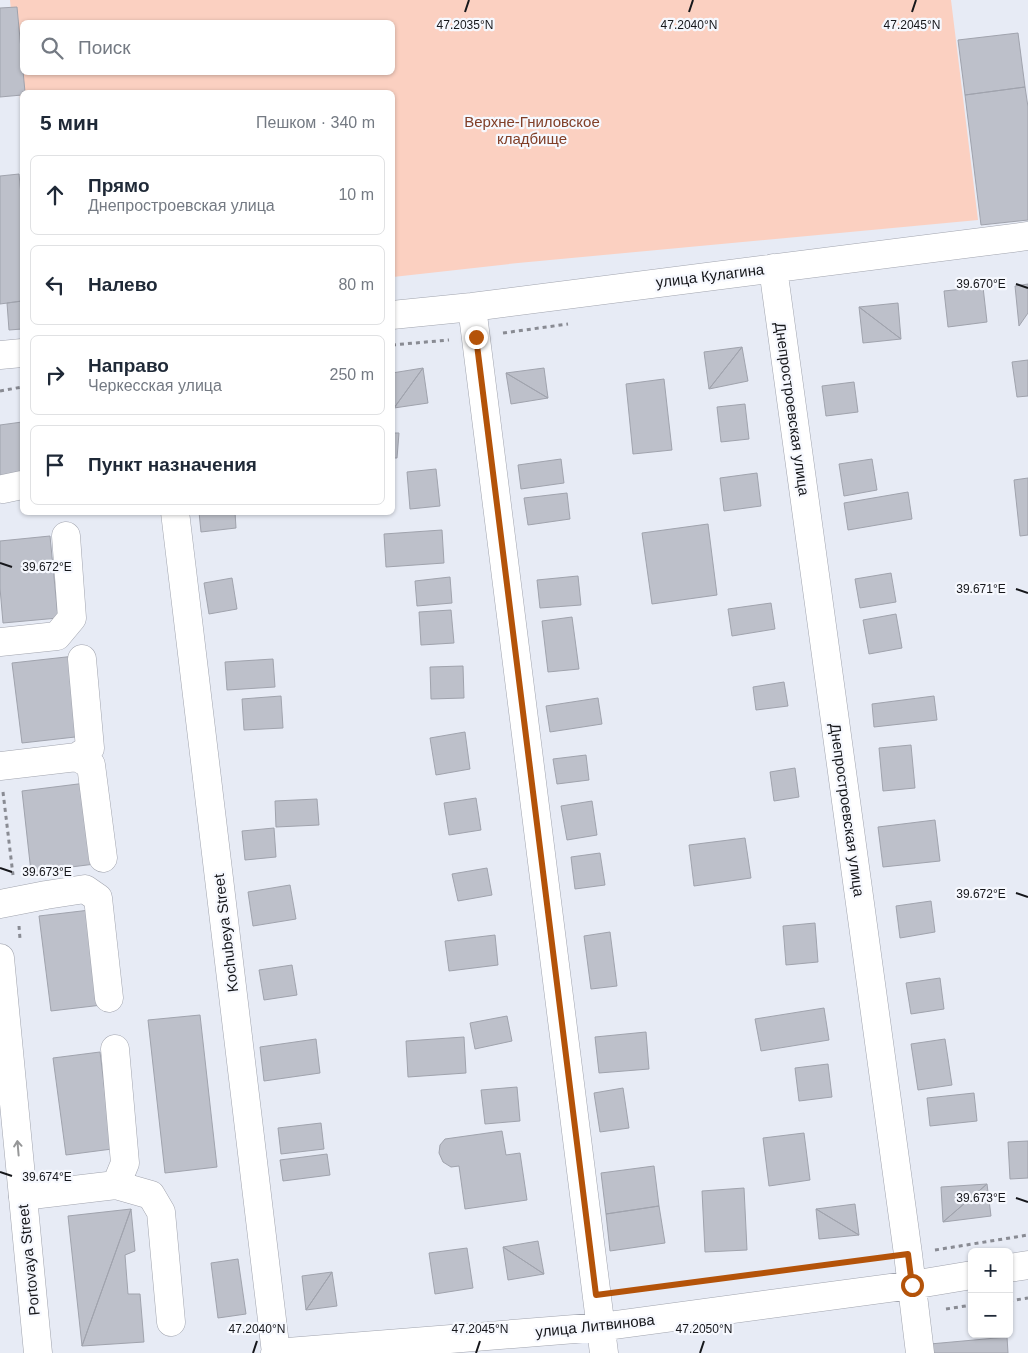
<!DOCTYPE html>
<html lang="ru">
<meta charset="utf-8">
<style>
body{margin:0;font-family:Arial,sans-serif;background:#f2f2f3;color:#1f2937}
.controls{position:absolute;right:15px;bottom:15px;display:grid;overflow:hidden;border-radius:8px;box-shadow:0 1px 4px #0004}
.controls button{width:45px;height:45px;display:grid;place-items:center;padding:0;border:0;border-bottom:1px solid #e0e1e3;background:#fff;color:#1f2937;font:25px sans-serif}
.stop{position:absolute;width:15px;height:15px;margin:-11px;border:4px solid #b45309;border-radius:50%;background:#fff}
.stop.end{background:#b45309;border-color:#fff;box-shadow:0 1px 5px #0008}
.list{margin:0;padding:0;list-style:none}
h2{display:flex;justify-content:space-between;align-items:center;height:65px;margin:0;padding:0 20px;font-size:21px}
h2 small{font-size:16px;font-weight:400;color:#747a83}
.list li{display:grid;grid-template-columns:32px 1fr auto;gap:15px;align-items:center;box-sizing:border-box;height:80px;margin:0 10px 10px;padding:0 10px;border:1px solid #e0e1e3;border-radius:8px}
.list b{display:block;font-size:19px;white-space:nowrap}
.list p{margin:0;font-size:16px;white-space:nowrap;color:#747a83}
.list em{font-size:16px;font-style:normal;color:#747a83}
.icon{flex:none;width:28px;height:28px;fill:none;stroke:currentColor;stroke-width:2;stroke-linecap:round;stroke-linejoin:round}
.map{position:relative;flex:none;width:1028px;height:1353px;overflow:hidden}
.search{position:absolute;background:#fff;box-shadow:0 1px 4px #0004;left:20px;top:20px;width:375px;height:55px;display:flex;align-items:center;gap:12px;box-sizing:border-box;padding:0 18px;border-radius:8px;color:#747a83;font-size:19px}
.panel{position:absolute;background:#fff;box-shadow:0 1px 4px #0004;left:20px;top:90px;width:375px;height:425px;border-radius:8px}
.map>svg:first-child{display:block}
.green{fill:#fbd0c1;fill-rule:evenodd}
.building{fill:#bdc0ca;stroke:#a0a3ad}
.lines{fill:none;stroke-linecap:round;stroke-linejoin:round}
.minor-casing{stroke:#a1a4ae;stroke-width:29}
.major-casing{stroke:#a1a4ae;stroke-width:29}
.path{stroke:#898b93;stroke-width:3;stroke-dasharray:4 4;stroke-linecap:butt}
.minor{stroke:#fff;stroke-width:28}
.major{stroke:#fff;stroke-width:28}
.oneway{stroke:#969798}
.route{stroke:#b45309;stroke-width:6}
.ticks{fill:none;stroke:#16171b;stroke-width:2}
.labels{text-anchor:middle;stroke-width:4.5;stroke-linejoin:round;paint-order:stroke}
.park-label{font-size:15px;fill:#803e27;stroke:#f6f8fe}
.street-label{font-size:15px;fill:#16171b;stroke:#f6f8fe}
.ticks-label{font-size:12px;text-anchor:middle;fill:#16171b;stroke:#f6f8fe;stroke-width:4.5;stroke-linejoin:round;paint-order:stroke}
</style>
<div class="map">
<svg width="1028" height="1353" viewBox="0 0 1028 1353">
<rect width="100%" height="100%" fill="#e7ebf5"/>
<path class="green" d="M10,0H951L978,220L518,263L393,277L392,92H22V119ZM22,22H392V72H22Z"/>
<path class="building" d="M17,7L25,92H22V95L0,97V8Z
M1018,33L1025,87L965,95L958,40Z
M1025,87L1028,107V220L981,225L965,95Z
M19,174L22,205V301L0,304V176Z
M1028,284V313L1019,326L1015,286Z
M983,287L987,322L948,327L944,291Z
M22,301V329L9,330L7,303Z
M898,303L901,339L859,307Z
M859,307L901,339L863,343Z
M742,347L748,381L709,389Z
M742,347L709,389L704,352Z
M1028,360V396L1017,397L1012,362Z
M423,368L394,408L392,373Z
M423,368L428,403L394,408Z
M544,368L548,398L506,373Z
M506,373L548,398L511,404Z
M664,379L672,450L633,454L626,384Z
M854,382L858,412L826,416L822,386Z
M745,404L749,439L721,442L717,407Z
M22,422V473L0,476V425Z
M392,433H399L397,458H392Z
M561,459L564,483L521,489L518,465Z
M872,459L877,490L844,496L839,464Z
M436,469L440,506L410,509L407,472Z
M757,473L761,506L724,511L720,478Z
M1028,478V535L1020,536L1014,480Z
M908,492L912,519L848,530L844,503Z
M567,493L570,519L528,525L524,498Z
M199,512H235L236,528L201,532Z
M708,524L717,595L652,604L642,533Z
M442,530L444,563L386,567L384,534Z
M50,536L58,618L3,623L0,588V541Z
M891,573L896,602L860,608L855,579Z
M578,576L581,605L540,608L537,580Z
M450,577L452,603L417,606L415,581Z
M232,578L237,609L209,614L204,583Z
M771,603L775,629L732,636L728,609Z
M451,610L454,643L421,645L419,612Z
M896,614L902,648L869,654L863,620Z
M572,617L579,669L548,672L542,621Z
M75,656L84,736L22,743L12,663Z
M273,659L275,687L227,690L225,662Z
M463,666L464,698L431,699L430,667Z
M784,682L788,706L756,710L753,687Z
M281,696L283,728L244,730L242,699Z
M934,696L937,720L874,727L872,704Z
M598,698L602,724L550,732L546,706Z
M465,732L470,769L436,775L430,738Z
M911,745L915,788L883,791L879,748Z
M586,755L589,780L557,784L553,759Z
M795,768L799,797L774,801L770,772Z
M86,783L95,864L31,872L22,791Z
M476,798L481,830L449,835L444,803Z
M317,799L319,825L276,827L275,801Z
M592,801L597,835L567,840L561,806Z
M935,820L940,861L883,867L878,827Z
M274,828L276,857L245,860L242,831Z
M745,838L751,878L694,886L689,845Z
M600,853L605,885L575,889L571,857Z
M487,868L492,895L458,901L452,874Z
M290,885L296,919L253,926L248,892Z
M931,901L935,932L900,938L896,906Z
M90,910L102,1005L51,1011L39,916Z
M815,923L818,962L786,965L783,926Z
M610,932L617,986L591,989L584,936Z
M495,935L498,965L449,971L445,941Z
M292,965L297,995L264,1000L259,970Z
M940,978L944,1009L911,1014L906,983Z
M824,1008L829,1040L761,1051L755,1019Z
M200,1015L217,1167L165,1173L148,1020Z
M507,1016L512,1041L475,1049L470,1023Z
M646,1032L649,1069L599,1073L595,1037Z
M464,1037L466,1073L408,1077L406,1041Z
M316,1039L320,1073L264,1081L260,1047Z
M945,1039L952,1085L918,1090L911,1044Z
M100,1052L112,1149L66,1155L53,1058Z
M828,1064L832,1097L799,1101L795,1068Z
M517,1087L520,1121L485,1124L481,1090Z
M623,1088L629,1128L600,1132L594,1093Z
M974,1093L977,1121L930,1126L927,1098Z
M321,1123L324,1149L281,1154L278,1128Z
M502,1131L506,1155L520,1153L527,1200L465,1209L459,1166L451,1167L443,1162L439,1153L440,1145L445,1139Z
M804,1133L810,1180L769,1186L763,1138Z
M1028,1141V1178L1010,1179L1008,1142Z
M327,1154L330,1175L283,1181L280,1160Z
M654,1166L659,1206L606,1214L601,1173Z
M987,1184L991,1216L943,1222Z
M987,1184L943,1222L941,1187Z
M744,1188L747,1250L705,1252L702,1191Z
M855,1204L859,1235L816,1209Z
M659,1206L665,1243L610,1251L606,1214Z
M131,1209L82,1346L68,1216Z
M131,1209L135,1251L125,1255L128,1294H140L144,1342L82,1346Z
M816,1209L859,1235L819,1239Z
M538,1241L544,1274L503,1247Z
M503,1247L544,1274L508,1280Z
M467,1248L473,1288L435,1294L429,1253Z
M238,1259L246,1314L218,1318L211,1263Z
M332,1272L337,1306L306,1310Z
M332,1272L306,1310L302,1276Z
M1007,1337L1008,1353H932L930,1344Z"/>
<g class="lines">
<g class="minor-casing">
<path id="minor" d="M773,268L908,1254L920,1353
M472,307L604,1353
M392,315L472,307L1028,236
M0,355L22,353
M3,489L22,485
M175,512L276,1353
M0,642L57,636L72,618L66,536
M77,757L91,765L103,858
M0,766L77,757L90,748L82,659
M0,904L46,895L85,889L98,898L109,998
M116,1185L151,1195L161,1212L171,1322
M23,1196L116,1185L125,1163L115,1049
M1009,1268L1028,1265
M275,1353L600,1327L912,1285L972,1275"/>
</g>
<g class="major-casing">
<path id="major" d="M0,958L38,1353"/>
</g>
<path class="path" d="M503,333L568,324
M392,345L449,340
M0,391L22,387
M3,792L13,875
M19,926L20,939
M935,1250L1028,1235
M623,1292L881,1257
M1009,1301L1028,1298
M946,1309L972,1305"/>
<use href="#minor" class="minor"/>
<use href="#major" class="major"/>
</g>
<defs><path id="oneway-shaft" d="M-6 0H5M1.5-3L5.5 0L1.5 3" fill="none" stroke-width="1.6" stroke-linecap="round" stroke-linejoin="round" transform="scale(1.25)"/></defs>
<use class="oneway" href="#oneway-shaft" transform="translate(18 1148) rotate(-95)"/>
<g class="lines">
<path class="route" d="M476,337L596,1295L908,1254L912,1285"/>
</g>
<path class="ticks" d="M465,12L469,0M689,12L693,0M912,12L916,0M1016,284L1028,288M0,563L12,567M1016,589L1028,593M0,868L12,872M1016,893L1028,897M0,1172L12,1176M1016,1198L1028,1202M253,1353L257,1341M476,1353L480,1341M700,1353L704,1341"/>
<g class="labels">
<g class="park-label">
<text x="532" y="127">Верхне-Гниловское<tspan x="532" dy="17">кладбище</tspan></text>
</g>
<g class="street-label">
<text transform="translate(710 276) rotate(-7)" y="5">улица Кулагина</text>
<text transform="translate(792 409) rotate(82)" y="5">Днепростроевская улица</text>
<text transform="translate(847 810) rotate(82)" y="5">Днепростроевская улица</text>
<text transform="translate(226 933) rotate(-97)" y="5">Kochubeya Street</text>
<text transform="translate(29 1260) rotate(-96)" y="5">Portovaya Street</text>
<text transform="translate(595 1326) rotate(-6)" y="5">улица Литвинова</text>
</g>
</g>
<g class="ticks-label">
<text x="465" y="29">47.2035°N</text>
<text x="689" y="29">47.2040°N</text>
<text x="912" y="29">47.2045°N</text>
<text x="981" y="288">39.670°E</text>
<text x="47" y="571">39.672°E</text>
<text x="981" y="593">39.671°E</text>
<text x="47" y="876">39.673°E</text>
<text x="981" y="898">39.672°E</text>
<text x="47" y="1181">39.674°E</text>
<text x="981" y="1202">39.673°E</text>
<text x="257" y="1333">47.2040°N</text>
<text x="480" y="1333">47.2045°N</text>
<text x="704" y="1333">47.2050°N</text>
</g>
</svg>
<div class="controls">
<button>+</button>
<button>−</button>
</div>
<div class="stop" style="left:912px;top:1285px"></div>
<div class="stop end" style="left:476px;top:337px"></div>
<div class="search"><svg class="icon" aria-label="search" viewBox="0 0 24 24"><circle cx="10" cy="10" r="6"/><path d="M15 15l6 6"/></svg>Поиск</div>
<section class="panel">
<h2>5 мин<small>Пешком · 340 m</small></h2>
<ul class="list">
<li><svg class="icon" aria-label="ahead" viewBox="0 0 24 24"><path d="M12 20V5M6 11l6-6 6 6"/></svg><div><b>Прямо</b><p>Днепростроевская улица</p></div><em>10 m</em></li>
<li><svg class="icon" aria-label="left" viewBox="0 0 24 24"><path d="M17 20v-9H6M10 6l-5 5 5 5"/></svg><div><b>Налево</b></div><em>80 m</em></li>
<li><svg class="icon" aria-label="right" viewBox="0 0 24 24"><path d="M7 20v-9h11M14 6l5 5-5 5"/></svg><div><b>Направо</b><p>Черкесская улица</p></div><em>250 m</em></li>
<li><svg class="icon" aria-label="arrive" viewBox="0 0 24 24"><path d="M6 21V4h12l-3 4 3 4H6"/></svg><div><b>Пункт назначения</b></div></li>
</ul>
</section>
</div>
